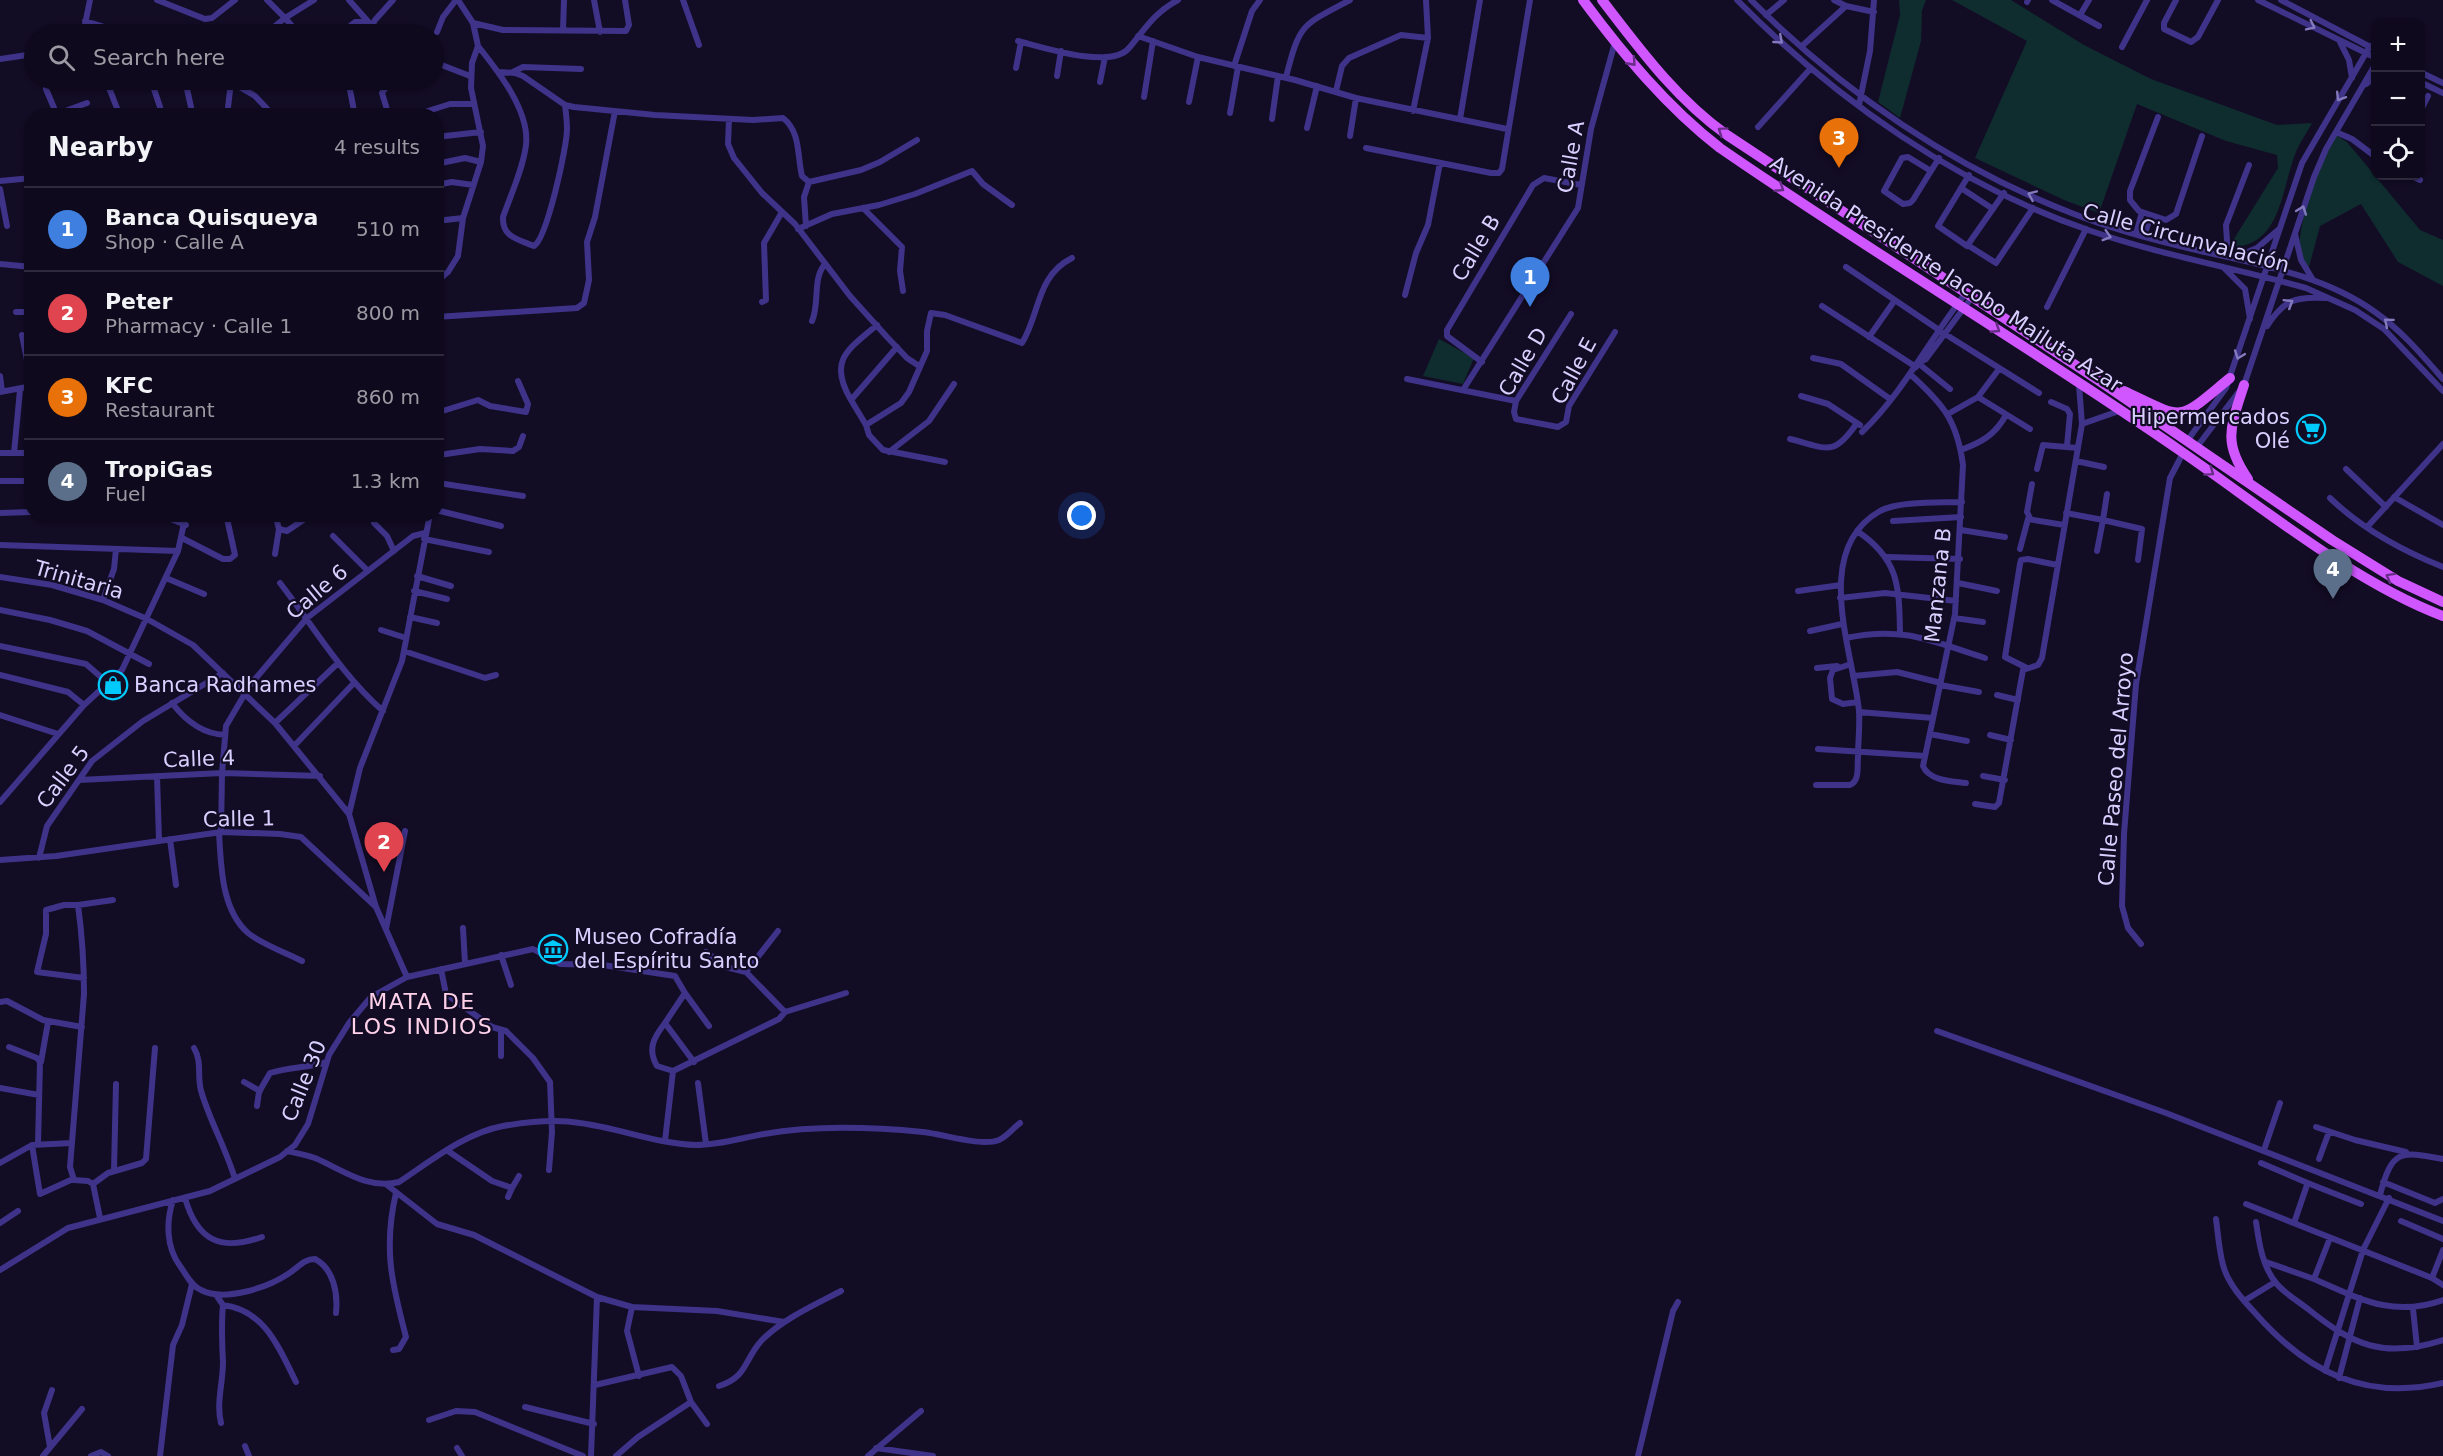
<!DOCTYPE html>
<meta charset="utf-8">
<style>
body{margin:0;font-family:"DejaVu Sans",sans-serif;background:#1c1729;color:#f1f3f6}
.controls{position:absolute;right:18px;top:18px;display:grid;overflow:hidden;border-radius:12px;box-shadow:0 2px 4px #0004}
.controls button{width:54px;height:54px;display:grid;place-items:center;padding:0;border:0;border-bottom:2px solid #2e2a3b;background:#0e091c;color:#f1f3f6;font:30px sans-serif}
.you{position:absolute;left:1082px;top:516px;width:21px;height:21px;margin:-15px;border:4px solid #fff;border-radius:50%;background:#1a73e8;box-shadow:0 0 0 9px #1a73e833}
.badge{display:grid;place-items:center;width:39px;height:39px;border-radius:50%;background:#8c9099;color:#fff;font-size:20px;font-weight:700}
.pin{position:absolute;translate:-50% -50px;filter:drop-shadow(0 2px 3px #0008)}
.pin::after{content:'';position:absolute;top:32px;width:21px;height:18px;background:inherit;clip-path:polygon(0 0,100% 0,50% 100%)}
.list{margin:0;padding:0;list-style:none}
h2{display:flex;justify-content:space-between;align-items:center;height:78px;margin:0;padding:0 24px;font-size:26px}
h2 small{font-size:20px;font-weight:400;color:#9b9aa3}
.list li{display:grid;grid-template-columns:39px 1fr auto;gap:18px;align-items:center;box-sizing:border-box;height:84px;padding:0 24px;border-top:2px solid #2e2a3b}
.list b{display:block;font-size:22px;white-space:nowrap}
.list p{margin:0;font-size:20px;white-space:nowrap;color:#9b9aa3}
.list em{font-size:20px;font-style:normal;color:#9b9aa3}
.icon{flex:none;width:33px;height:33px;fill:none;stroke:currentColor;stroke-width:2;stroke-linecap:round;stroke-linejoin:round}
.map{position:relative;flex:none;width:2443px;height:1456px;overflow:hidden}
.search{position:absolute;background:#0e091c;box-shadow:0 2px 4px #0004;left:24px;top:24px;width:420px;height:66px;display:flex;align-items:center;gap:15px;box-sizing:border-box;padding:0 21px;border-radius:33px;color:#9b9aa3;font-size:22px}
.panel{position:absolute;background:#0e091c;box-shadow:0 2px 4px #0004;left:24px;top:108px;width:420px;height:414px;border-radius:24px}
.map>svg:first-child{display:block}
.green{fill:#0f2d2f}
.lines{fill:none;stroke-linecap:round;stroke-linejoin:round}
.street{stroke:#3e3388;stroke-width:6}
.primary{stroke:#d057ff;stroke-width:10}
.oneway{stroke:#847abe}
.oneway2{stroke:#682e87}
.labels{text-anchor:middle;stroke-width:4.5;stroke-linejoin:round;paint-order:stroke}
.street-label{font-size:21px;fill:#d9d0ff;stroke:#130c25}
.poi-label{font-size:21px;fill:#d9d0ff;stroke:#130c25;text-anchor:start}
.neighbourhood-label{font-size:22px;letter-spacing:1.5px;fill:#ffd2ea;stroke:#130c25}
</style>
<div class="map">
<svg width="2443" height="1456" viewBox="0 0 2443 1456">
<rect width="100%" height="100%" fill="#130c25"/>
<path class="green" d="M1899,0H1926L1922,11L1921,41L1900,118L1878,102L1900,15Z
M1952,0H2011L2084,45L2151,79L2277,125L2312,123C2307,133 2300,142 2296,152C2281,188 2282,248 2229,247L2278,168L2277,155L2226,141L2137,104L2099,213L2064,200L1975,158L2027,41Z
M2334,134L2347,142L2420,230L2443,240V286L2398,262L2361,204L2320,226L2309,267L2299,256C2299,213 2317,173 2334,134Z
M1439,339L1474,358L1463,384L1423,376Z"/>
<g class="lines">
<path class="street" d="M157,0L205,19L212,18L235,0
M267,0L285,18L314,0
M349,0L372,26
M594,0L600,32
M683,0L699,45
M1737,0C1836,100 1958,186 2091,231C2161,255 2235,268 2306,288L2355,310L2384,329L2443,391
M1751,0C1843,92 1953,168 2074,214C2112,229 2153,240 2192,249C2255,264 2322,274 2375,312C2401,330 2422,355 2443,379
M1834,0L1846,6L1874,12
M2052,0L2099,26
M2176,0L2164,23V29L2191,42L2198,37L2218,0
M2258,0L2376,58
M2281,0L2376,50
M2027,2L2028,0
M1766,15L1784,0
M2080,15L2089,0
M85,21L121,32
M473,23L503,30L626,31L629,25L625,0
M563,30L564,0
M437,32L443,17L456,0
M83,34L90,0
M265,34L285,18L299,34
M340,34L355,22H367
M368,34L375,20L393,0
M1138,36L1198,57L1295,80L1356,98L1507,129
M2339,40L2349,60L2352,78
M1018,41C1042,47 1111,70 1129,48C1145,29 1155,12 1178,0
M478,46C498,71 530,111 526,145C523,169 511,194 503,217C502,237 517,239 534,246C547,238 567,147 567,129C567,121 566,113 565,105
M1802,46L1846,6
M2122,47L2147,0
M0,59L34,54
M434,62L470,76
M1234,66L1252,11L1260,0
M1016,68L1021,42
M499,72L515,73L523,76L565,105L574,107L655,115L753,120L783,118C801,132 797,156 802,176L809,182
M513,72L523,67L581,69
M2420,72L2443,83
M1057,76L1061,51
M1286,77C1300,23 1301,26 1350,0
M106,80L120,116
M151,80L163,116
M185,80L193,116
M353,80L350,90L355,116
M1100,82L1105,57
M2420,82L2443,93
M2366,84L2376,77
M46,89L57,115
M1336,91L1342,66L1349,58L1401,35L1428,38
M1144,97L1153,41
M1189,102L1198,57
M1859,105L1870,51L1874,0
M1413,111L1428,38L1426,0
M2420,112L2428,96
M1230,113L1238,67
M57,114L87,103
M227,116L231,82L255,96L274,116
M389,116L382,93L391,80
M412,116L450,104H473
M2158,117L2130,191V200L2139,211L2166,220L2176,214L2202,136
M729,119L728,144L734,158L762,193L795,224L850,296L887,337L907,358L919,366
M1272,119L1278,76
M1460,119L1480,0
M1758,127L1811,68
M1307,128L1317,86
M2336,132L2352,139L2376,157
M1350,136L1356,98
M436,137L481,132
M1366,148L1491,173H1499L1502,169L1530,0
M436,164L465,158L481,162
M1931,171L1908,157L1902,158L1884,191L1903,204L1910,203L1913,200L1939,158
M1969,175L1938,226L1967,246L2004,193
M2412,176L2420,180
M0,181L32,178
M436,185L452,182L473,185
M1961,188L1993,209
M0,189L7,226
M863,208L902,247L900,271L903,291
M436,221L463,218
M806,226L804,197L809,182L861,170L880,162L917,140
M798,229L832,214L879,205L915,194L972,171L983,184L1012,205
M2136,234L2142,212
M2295,234L2301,260L2313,280
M2144,236L2151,215
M1969,246L1996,263L2033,208
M2228,257L2226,225L2249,165
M2233,258L2257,248L2278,230
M0,264L32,267
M1846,267L1945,334L2039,393
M2223,267L2245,289L2250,319
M436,270L439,281
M436,282L448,272L458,256L463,218L481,162L483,146L471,88L472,63L478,46L473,23L458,0
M1405,295L1416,253L1428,225L1440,163
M762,302L766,300L764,243L782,212
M1822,306L1916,367
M2047,307L2086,229
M16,312H32
M1571,314L1516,401L1514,412L1516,419L1558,427L1566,422L1569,406L1615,332
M436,317L577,308L584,303L589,280L587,242L595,217L615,111
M812,321C820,303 812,279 825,264
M2267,326C2284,300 2295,296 2326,298
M22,335L32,385
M1869,337L1895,300
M897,347L851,400L866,425L869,435L883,450L945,462
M1813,358L1841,364L1890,399
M1482,362L1447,336V330L1533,185L1544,178L1581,185
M1918,363L1926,359L1972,297
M1918,363L1950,389
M1910,374C1943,404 1957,420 1963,465L1955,614L1923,766C1929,781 1952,781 1966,783
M0,376L2,391
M1407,379L1516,401
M1463,390L1578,208L1591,129L1615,42
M0,392L32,386
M1801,396L1828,404L1860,425
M1978,397L2030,429
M851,400C828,361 847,350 877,325
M2051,402L2067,409L2070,414L2067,446
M436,413L478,400L490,406L526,412L528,404L518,381
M1948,414L1978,397L1999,369
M2082,424L2119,411
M866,425L901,403L909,392L927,351V331L931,313L945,315L1022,343C1040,314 1036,276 1072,258
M1862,432C1904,392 1930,338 1966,293
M436,438L441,472L436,490
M1790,439C1827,448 1833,458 1857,423
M2187,441L2226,388L2302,163L2370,46
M2196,448L2244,385L2314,177L2326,149L2376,63
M1961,450C1982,442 1995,435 2006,415
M889,452L929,421L954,384
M0,453H32
M14,453L20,390
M439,455L480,449L513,451L519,447L523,436
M2076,461L2104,467
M2037,469L2043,445L2078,448
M2346,469L2386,507
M0,481H32
M438,483L523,496
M2107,494L2103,520L2142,529L2138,560
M2394,497L2443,525
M2330,498C2361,528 2403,551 2443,567
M436,510L501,526
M0,513L32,512
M2066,513L2103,520L2097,551
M158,514L186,525
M275,514L279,529L275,554
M2030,518L2027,512L2032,484
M1893,521L1961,517
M374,523L387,536L394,551
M2368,526L2443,444
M279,529L287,531L312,514
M1961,530L2005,537
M1857,531C1899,559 1899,586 1900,632
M333,536L368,571
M182,538L223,559H230L235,555L226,514
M424,539L489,552
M0,545L178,551
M2020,549L2028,519L2064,525
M1887,557L1960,559
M417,576L451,586
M0,577L52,585L103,600L147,619L193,645L275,723L349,814L376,907
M166,578L204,594
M280,583C314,627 341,674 383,711
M1958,583L1997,591
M414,591L447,599
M1798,591L1841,585
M1840,598L1885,593L1956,601
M103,600L114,569L116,549
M0,610L50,620L87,631L149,664
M410,617L437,623
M1954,618L1983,622
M381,630L406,638
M1810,631L1842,624
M1846,638C1904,626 1931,641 1985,658
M0,646L86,664L109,684
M404,651L485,678L496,675
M1851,664L1833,670L1830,678L1832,699L1843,704L1858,702
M2025,667L2005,657L2020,564L2021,560L2028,559L2057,565
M1817,668L1837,666
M0,675L68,692L84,705
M1853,676L1897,672L1941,683
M1940,685L1979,692
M1997,695L2018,700
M172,703C185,720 203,734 225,735
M1859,712L1933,718
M0,715L58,734
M275,723L337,664
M1930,734L1967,741
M1990,735L2011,740
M294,746L353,684
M1818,749L1925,756
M157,776L159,840
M1983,776L2005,780
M79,780L222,773L320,776
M1816,785H1850C1860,781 1857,766 1858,757C1858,742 1860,726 1859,711C1853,651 1811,550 1880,511C1899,501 1940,503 1962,502
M0,802L84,705L122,670L178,551L186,514
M1975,804L1995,807L1999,803L2023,670L2038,665L2042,658L2082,424L2079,385
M349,814L360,768L402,661L430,514
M219,832C221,865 221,909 248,933C263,945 285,952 302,961
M221,832L222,773L226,726L250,685L307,618L413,536L425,533
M170,839L176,885
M39,858L47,826L92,761L143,721L223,673
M0,860L56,856L221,832L280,834L301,837L376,907L407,977
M78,905L113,900
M463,928L465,963
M386,929L405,831
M2141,944L2128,928L2122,906L2124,834L2136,684L2170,478L2183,453
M706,952L726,967L746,972L785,1012
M501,955L511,985
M441,969L446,994L492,1027L506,1031L533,1058L550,1082L552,1132L549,1170
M746,972L778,931
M84,978L37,972L46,934V910L64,905H78C82,934 84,964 84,994L70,1167L74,1180L88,1181L93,1184L100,1218
M0,1002L7,1001L43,1020L82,1027
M665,1023L685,993L709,1026
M1937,1031L2166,1113L2443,1221
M9,1047L37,1058L40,1062L38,1144
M194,1048C203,1063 196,1078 202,1094C211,1123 226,1149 235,1179
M501,1056V1030
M41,1062L48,1022
M673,1071L657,1066C647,1049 654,1037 665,1023L694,1062
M244,1082L260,1091
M698,1083L706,1144
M0,1088L39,1095
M257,1106L259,1092L270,1073C289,1067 306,1068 327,1062
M2316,1127L2355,1140L2406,1152
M665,1141L673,1071L779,1019L785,1012L846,993
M32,1145L40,1194L73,1179
M2264,1150L2280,1103
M287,1151C296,1153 306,1155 315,1158C343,1170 368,1190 399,1182C431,1161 465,1133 503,1126C527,1122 556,1119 580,1123C619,1128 657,1144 696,1145C720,1145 741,1138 764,1134C815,1125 871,1127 923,1132C943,1134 981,1147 999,1140C1008,1136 1013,1128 1020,1123
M448,1151L492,1181L512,1188L508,1197
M2319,1159L2329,1132
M0,1163L32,1145L72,1143
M2261,1163L2310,1184
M114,1170L116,1084
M2383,1182L2435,1203L2443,1199
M93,1184L108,1173L142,1163L146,1159L155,1048
M387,1185L437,1224L474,1235L597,1297L632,1307
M512,1188L519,1176
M2380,1195C2392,1149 2400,1151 2443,1159
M185,1198C197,1240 220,1252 262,1237
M173,1200C166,1222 166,1247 180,1266C186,1274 191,1286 201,1290C224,1302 267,1288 288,1274C298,1268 303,1259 315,1259C334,1269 338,1294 336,1313
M2246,1204L2432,1278L2443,1285
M2216,1219C2218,1234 2219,1250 2223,1265C2228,1284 2243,1300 2256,1314C2307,1372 2365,1401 2443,1383
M2401,1221L2443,1239
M2256,1222C2259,1242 2262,1266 2276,1283C2284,1293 2298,1301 2308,1309C2354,1346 2384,1359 2443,1340
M0,1223L18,1211
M2294,1223L2307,1185L2310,1184L2361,1204
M2266,1262L2314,1279L2330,1238
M0,1270L68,1228L210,1191L280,1157L295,1145L308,1124L329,1055L349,1023L371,997L407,977L533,949L560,964L603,965L675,976L685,993
M2432,1278L2443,1250
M2314,1279C2360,1299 2393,1318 2443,1300
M216,1295L223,1305C221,1325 222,1342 223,1362C223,1383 216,1403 221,1423
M2244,1301L2275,1282
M223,1305C265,1310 279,1348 296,1382
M2413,1309L2417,1347
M393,1350L399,1349L406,1337C392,1284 383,1248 396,1193
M2325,1371L2363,1250L2389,1198
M639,1376L627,1331L632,1307L717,1311L784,1322
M2339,1378L2360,1298
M595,1385L672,1367L681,1376L691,1402L707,1424
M719,1386C748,1377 744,1359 762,1340C783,1319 814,1305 841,1291
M525,1407L594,1424
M429,1420L456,1411L475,1412L583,1456
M245,1446L249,1456
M50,1447L44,1413L52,1390
M457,1448L462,1456
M876,1448L933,1456
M43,1456L82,1409
M91,1456L101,1452L108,1456
M160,1456L173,1345L182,1325L192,1284
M591,1456L597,1297
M616,1456L638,1437L691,1402
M868,1456L921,1411
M1638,1456L1673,1311L1678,1302"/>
<path class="primary" d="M1583,0C1623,54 1667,107 1720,148C1872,253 2031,347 2182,452C2262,507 2353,582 2443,616
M1602,0C1639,48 1676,99 1727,135L2098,380L2332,540L2398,581L2443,602
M2244,385C2231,426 2222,442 2248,479
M2124,391C2187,421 2176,422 2230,378"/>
</g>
<defs><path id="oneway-chevron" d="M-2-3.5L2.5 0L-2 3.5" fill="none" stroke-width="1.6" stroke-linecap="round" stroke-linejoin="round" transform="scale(1.5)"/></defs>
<g class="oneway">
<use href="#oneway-chevron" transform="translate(2311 26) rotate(26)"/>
<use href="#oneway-chevron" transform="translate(1779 40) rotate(41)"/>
<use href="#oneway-chevron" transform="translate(2340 97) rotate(122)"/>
<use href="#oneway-chevron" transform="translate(2032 195) rotate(-156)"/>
<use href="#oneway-chevron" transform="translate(2302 210) rotate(-70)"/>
<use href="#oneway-chevron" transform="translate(2107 236) rotate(17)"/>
<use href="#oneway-chevron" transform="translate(2289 303) rotate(-32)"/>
<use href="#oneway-chevron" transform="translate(2388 322) rotate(-140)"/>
<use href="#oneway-chevron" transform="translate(2239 355) rotate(110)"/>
</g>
<g class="oneway2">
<use href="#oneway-chevron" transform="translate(1632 62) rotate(48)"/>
<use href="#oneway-chevron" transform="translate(1722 131) rotate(-145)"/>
<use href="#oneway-chevron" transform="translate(1780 188) rotate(33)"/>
<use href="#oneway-chevron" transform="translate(1996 329) rotate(33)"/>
<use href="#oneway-chevron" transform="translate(2210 472) rotate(35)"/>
<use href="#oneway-chevron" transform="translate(2390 577) rotate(-151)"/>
</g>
<defs>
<g id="supermarket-ring" transform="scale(1.5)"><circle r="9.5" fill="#130c25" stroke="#00cafb" stroke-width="1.5"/><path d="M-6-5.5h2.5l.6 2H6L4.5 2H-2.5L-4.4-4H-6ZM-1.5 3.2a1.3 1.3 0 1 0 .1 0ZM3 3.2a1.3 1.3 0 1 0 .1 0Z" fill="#00cafb"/></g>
<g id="shop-ring" transform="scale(1.5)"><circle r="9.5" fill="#130c25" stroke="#00cafb" stroke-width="1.5"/><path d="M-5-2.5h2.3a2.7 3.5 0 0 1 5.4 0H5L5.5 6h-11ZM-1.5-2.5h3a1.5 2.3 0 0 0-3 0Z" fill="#00cafb"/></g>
<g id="museum-ring" transform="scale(1.5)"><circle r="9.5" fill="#130c25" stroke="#00cafb" stroke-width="1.5"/><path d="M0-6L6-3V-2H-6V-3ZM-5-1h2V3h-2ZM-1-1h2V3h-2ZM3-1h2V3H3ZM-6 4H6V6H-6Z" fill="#00cafb"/></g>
</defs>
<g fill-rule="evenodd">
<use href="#supermarket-ring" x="2311" y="429"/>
<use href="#shop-ring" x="113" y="685"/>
<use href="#museum-ring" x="553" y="949"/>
</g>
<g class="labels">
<g class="street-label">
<text transform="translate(1571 157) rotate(-80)" y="7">Calle A</text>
<text transform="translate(2186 238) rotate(15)" y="7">Calle Circunvalación</text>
<text transform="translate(1476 248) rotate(-59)" y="7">Calle B</text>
<text transform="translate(1946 274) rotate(33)" y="7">Avenida Presidente Jacobo Majluta Azar</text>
<text transform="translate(1523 362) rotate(-60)" y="7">Calle D</text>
<text transform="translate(1574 371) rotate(-62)" y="7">Calle E</text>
<text transform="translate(79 580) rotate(16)" y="7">Trinitaria</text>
<text transform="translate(1938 585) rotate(-84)" y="7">Manzana B</text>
<text transform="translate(317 592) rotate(-40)" y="7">Calle 6</text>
<text transform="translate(199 759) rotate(-2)" y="7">Calle 4</text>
<text transform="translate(2116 769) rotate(-85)" y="7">Calle Paseo del Arroyo</text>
<text transform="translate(63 777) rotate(-53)" y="7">Calle 5</text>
<text transform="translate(239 819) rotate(-1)" y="7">Calle 1</text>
<text transform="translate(304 1081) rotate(-68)" y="7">Calle 30</text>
</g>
<g class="poi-label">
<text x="2290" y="424" text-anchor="end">Hipermercados<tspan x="2290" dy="24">Olé</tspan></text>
<text x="134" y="692">Banca Radhames</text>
<text x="574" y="944">Museo Cofradía<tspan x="574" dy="24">del Espíritu Santo</tspan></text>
</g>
<g class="neighbourhood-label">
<text x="422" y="1009">MATA DE<tspan x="422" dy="25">LOS INDIOS</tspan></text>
</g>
</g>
</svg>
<div class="controls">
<button>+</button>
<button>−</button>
<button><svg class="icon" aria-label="locate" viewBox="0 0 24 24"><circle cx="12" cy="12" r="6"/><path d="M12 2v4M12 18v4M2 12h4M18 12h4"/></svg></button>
</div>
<div class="you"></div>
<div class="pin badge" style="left:1530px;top:307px;background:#3f7fe0">1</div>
<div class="pin badge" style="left:384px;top:872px;background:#e0444e">2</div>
<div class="pin badge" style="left:1839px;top:168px;background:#e8710a">3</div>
<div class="pin badge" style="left:2333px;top:599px;background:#5c6f8a">4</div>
<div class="search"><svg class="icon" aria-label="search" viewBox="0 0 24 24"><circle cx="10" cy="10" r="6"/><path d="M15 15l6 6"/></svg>Search here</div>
<section class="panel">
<h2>Nearby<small>4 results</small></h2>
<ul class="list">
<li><span class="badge" style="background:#3f7fe0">1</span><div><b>Banca Quisqueya</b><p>Shop · Calle A</p></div><em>510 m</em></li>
<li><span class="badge" style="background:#e0444e">2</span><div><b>Peter</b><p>Pharmacy · Calle 1</p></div><em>800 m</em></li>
<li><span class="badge" style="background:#e8710a">3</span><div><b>KFC</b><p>Restaurant</p></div><em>860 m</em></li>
<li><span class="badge" style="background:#5c6f8a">4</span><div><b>TropiGas</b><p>Fuel</p></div><em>1.3 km</em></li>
</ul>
</section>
</div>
